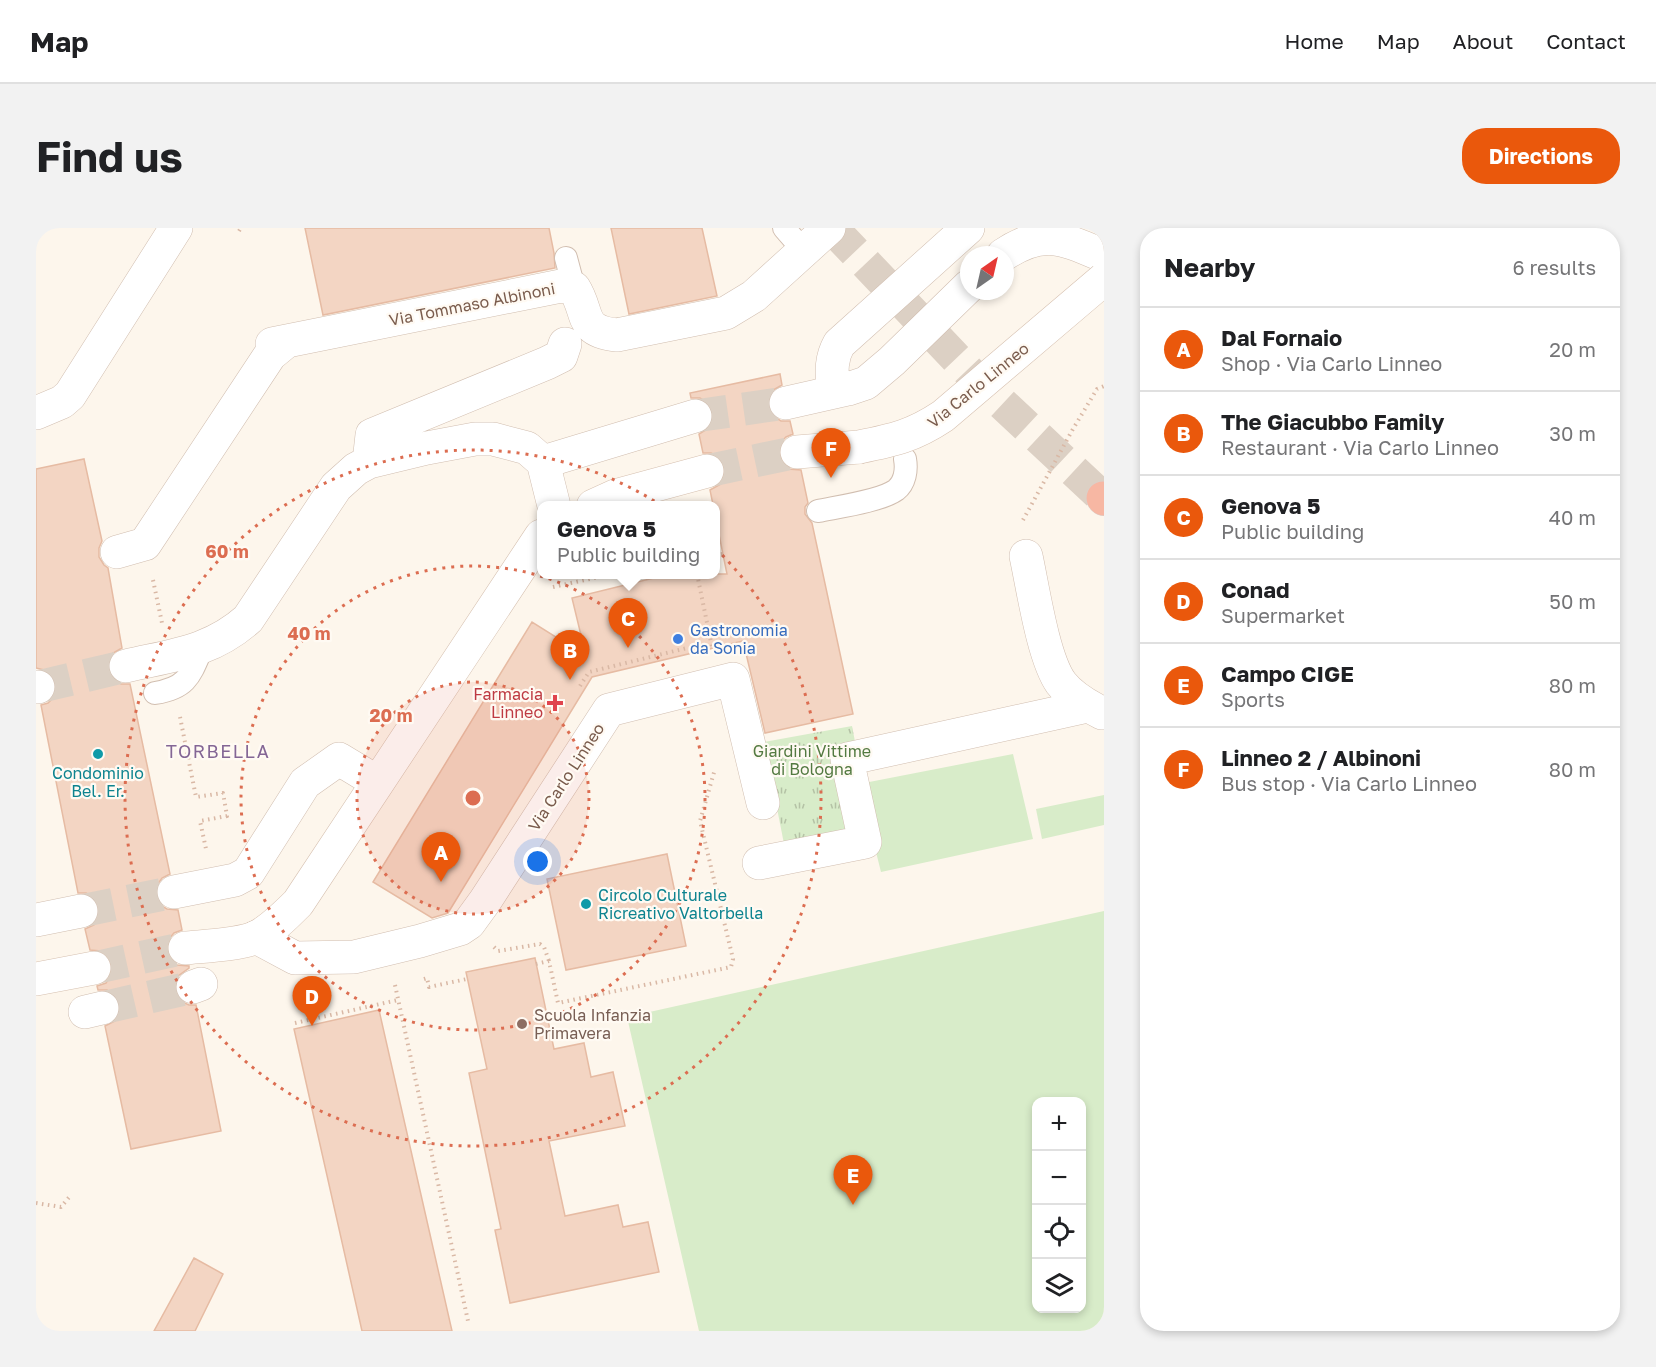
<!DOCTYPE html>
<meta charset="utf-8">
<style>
body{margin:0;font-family:"Golos Text",sans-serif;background:#f2f2f2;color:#202124}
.controls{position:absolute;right:18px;bottom:18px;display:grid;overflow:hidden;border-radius:12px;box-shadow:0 3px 9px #0003}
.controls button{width:54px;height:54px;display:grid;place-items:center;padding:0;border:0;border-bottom:2px solid #e0e0e0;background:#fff;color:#202124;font:30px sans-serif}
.compass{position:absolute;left:924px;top:18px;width:54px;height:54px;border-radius:50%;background:#fff;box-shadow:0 3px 9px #0003;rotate:34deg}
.you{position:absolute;left:502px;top:634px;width:21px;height:21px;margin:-15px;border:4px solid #fff;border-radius:50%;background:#1a73e8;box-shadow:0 0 0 9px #1a73e833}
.badge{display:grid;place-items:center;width:39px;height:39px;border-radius:50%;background:#ea580c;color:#fff;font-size:20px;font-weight:700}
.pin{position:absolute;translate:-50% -50px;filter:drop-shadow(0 2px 3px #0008)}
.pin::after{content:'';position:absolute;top:32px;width:21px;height:18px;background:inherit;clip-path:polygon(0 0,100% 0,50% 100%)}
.popup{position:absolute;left:501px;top:273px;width:183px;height:78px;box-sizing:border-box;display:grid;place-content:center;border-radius:12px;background:#fff;filter:drop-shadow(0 2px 4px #0005);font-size:20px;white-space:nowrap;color:#757577}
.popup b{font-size:22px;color:#202124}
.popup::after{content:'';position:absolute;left:50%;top:100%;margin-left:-12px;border:12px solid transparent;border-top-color:#fff}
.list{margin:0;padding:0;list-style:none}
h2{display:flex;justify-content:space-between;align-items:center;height:78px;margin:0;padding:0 24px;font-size:26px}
h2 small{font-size:20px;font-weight:400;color:#757577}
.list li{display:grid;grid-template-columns:39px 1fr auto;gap:18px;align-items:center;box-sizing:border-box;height:84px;padding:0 24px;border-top:2px solid #e0e0e0}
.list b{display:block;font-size:22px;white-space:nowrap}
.list p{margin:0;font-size:20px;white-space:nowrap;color:#757577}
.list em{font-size:20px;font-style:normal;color:#757577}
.icon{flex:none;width:33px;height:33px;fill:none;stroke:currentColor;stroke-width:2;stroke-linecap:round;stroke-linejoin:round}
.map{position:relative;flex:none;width:1068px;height:1103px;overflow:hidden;border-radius:24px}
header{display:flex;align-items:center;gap:36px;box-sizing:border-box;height:84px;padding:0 30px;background:#fff;border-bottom:2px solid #e0e0e0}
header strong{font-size:28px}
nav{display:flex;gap:33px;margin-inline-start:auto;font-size:21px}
.intro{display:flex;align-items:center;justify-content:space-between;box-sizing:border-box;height:144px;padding:0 36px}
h1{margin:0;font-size:42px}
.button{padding:15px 27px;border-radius:24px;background:#ea580c;color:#fff;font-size:21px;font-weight:700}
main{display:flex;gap:36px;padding:0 36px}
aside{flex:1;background:#fff;border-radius:24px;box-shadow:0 3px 9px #0003}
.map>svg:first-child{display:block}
.grass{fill:#d8ecc9;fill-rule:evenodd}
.park{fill:url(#park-tufts)}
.building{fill:#f3d5c3;stroke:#e6bba3;stroke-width:1.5}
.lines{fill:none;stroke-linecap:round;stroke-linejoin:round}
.street-tunnel{stroke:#dcd0c4;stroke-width:33;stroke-dasharray:33 16;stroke-linecap:butt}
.secondary-tunnel{stroke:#dcd0c4;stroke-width:33;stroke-dasharray:33 16;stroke-linecap:butt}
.highway-tunnel{stroke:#dcd0c4;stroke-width:33;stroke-dasharray:33 16;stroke-linecap:butt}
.lane-casing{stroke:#d1beb0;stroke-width:24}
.street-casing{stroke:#d1beb0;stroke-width:34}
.secondary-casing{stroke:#d6c0b0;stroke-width:34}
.highway-casing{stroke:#dad1cd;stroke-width:34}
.path{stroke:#d9b8a5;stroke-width:4;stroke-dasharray:1.5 4.5;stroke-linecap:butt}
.lane{stroke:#fff;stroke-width:22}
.street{stroke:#fff;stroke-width:33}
.secondary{stroke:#fff;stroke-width:33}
.highway{stroke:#f7b7a3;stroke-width:33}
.secondary-bridge-casing{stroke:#d6c0b0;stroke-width:34;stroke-linecap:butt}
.secondary-bridge{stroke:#fff;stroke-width:33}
.ring{fill:none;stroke:#dc6d51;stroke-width:3;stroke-dasharray:3 6}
.shop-dot{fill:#3f7fe0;stroke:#fffaf3;stroke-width:2}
.health-dot{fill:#e0444e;stroke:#fffaf3;stroke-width:2}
.culture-dot{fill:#0f9aa8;stroke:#fffaf3;stroke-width:2}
.education-dot{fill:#8d6e63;stroke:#fffaf3;stroke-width:2}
.labels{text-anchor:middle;stroke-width:4.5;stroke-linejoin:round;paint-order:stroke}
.street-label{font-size:16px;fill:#7a5c4d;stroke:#fffaf3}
.shop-label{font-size:16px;fill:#366cbe;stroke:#fffaf3;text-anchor:start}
.health-label{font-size:16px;fill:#be3a42;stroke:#fffaf3;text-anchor:end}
.park-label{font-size:16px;fill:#537a41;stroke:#fffaf3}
.culture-label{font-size:16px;fill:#0d838f;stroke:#fffaf3}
.education-label{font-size:16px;fill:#785e54;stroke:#fffaf3;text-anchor:start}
.neighbourhood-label{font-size:18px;letter-spacing:1.5px;fill:#846695;stroke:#fffaf3}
.centre{fill:#dc6d51;stroke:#fffaf3;stroke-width:3}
.ring-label{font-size:18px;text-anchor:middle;font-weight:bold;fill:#dc6d51;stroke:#fffaf3;stroke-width:4.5;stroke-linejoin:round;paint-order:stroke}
</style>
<header>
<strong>Map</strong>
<nav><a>Home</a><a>Map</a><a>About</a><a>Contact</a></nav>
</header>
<div class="intro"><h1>Find us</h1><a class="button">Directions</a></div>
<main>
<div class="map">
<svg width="1068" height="1103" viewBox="0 0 1068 1103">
<defs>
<pattern id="park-tufts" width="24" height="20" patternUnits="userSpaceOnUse" patternTransform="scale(1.5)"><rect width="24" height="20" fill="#d8ecc9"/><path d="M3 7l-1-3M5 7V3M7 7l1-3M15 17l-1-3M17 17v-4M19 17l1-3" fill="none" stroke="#b4c2a5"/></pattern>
</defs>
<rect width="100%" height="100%" fill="#fdf6ec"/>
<path class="grass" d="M977,526L997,611L845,644L823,556Z
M1068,567V597L1006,611L1000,581Z
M1068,683V1103H663L591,789ZM1000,874H1046V1080H1000Z"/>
<path class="park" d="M816,498L821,524L820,607L749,621L728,514Z"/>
<path class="building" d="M269,0H513L518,25L519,40L287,87Z
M575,0H666L681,68L593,86Z
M744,146L746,157L737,162L732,169V179L737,188L745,193H754L757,206L750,209L744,215L742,226L746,235L752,241L765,242L772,275L769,279V286L776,295L817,486L729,505L707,413L556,449L412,685L396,690L337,654L496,394L550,428L536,370L634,346H691L674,262L685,256L689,247V239L684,229L675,225H667L663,206L673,200L677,193V183L671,174L664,170H655L654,165Z
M48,231L66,313L63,320V329L68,337L72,340L86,420L77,425L72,432V441L77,451L85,456H94L134,646L126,650L121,657L120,668L124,677L131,681L142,682L146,702L138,705L132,712L130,722L133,730L141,737L153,738V740L142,748L138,757L139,765L146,774L153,777H160L185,903L95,921L69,798L79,793L84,786V776L79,767L71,762H62L61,758L70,755L75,747L76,736L72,727L65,723L54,722L49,701L58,697L63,690V680L59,670L50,665H42L5,477L12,475L18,469L21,458L18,450L12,443L0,440V241Z
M631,626L650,718L530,742L511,651Z
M499,730L518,821L548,815L555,849L577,844L589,898L513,913L529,988L582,977L587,999L612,994L623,1044L474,1075L459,1002L465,1001L433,845L451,841L430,744Z
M343,782L393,1002L416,1103H326L258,801Z
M158,1030L187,1046L159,1103H118Z"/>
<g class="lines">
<path class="street-tunnel" d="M659,188L750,175
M2,459L90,438
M45,683L138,664
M66,780L157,759"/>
<path class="secondary-tunnel" d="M671,243L761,224
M58,740L149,720"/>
<path class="highway-tunnel" d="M796,0L940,151L1067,270"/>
<g class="lane-casing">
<path id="lane" d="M748,0L768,23
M530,30L538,60
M782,283C801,279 845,273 860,262C869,255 871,242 869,231
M119,465C151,460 154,448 166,420"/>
</g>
<g class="street-casing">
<path id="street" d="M967,27C1007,0 1026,10 1068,28
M236,116L525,58L538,60C554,85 542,103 581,107L690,85L718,68L793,0
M797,164C796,146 794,132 803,116L932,0
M750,175L812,161L830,155L856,133L933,58
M0,185L26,174L34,167L140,0
M333,234L336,207L511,135L525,128L529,116
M518,278L507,234L659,188
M81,324L109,316L234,127L251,113
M990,328C997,360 1007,430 1025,455C1035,468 1052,478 1066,485
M90,438C137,427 175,424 212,391L300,259L320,241L333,234L391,220L439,211H457L491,220L507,234
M0,459H2
M723,635L829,614L811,531L1052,478
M138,664L199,652L212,645L269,555L303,531L341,554
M0,692L45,683
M220,709L259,730L318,729L384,713L424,701L433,695L449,673L573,482L697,451L727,575
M157,759L165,756
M49,784L66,780"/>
</g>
<g class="secondary-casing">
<path id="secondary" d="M761,224L823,219
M557,278L579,268L671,243
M149,720C169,718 203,717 221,709C236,701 250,687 262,675L505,308
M0,751L58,740"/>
</g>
<g class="highway-casing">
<path id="highway" d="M1067,270L1068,271"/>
</g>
<path class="path" d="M203,3L205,0
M987,292L1037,201L1061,161L1068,158
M679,327L687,326
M661,346L676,419
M117,352L126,395
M517,359L576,346
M544,458L553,444L655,419L666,417L669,419
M144,489L160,569L187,565L191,588L164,593L170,621
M458,719L462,723L504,716L508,719L513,733
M500,736L513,733L522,775L695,739L697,731L664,593L679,541
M388,751L391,750L393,759L431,751
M359,757L432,1093
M259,795L362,772
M0,975L25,979L35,967"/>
<use href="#lane" class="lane"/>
<use href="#street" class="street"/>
<use href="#secondary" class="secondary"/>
<use href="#highway" class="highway"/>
<g class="secondary-bridge-casing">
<path id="secondary-bridge" d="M823,219C858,212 877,208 907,188L1068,51"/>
</g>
<use href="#secondary-bridge" class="secondary-bridge"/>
</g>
<circle cx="437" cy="570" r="116" fill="#dc6d51" fill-opacity=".12"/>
<g class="ring">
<circle cx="437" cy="570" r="116"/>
<circle cx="437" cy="570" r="232"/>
<circle cx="437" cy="570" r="348"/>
</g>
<circle class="shop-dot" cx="642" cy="411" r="6"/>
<path class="health-dot" d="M516 466h6v6h6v6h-6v6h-6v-6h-6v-6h6z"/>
<g class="culture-dot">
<circle cx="62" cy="526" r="6"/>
<circle cx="550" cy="676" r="6"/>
</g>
<circle class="education-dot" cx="486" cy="796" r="6"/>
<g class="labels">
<g class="street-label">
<text transform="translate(436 76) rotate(-11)" y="6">Via Tommaso Albinoni</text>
<text transform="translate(942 157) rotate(-39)" y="6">Via Carlo Linneo</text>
<text transform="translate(530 549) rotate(-57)" y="6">Via Carlo Linneo</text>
</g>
<g class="shop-label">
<text x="654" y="408">Gastronomia<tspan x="654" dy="18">da Sonia</tspan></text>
</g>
<g class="health-label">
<text x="507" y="472">Farmacia<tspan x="507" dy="18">Linneo</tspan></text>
</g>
<g class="park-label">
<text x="776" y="529">Giardini Vittime<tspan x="776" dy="18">di Bologna</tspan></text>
</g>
<g class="culture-label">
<text x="62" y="551">Condominio<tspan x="62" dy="18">Bel. Er.</tspan></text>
<text x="562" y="673" text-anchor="start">Circolo Culturale<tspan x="562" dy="18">Ricreativo Valtorbella</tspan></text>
</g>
<g class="education-label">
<text x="498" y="793">Scuola Infanzia<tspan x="498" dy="18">Primavera</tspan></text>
</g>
<g class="neighbourhood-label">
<text x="182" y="530">TORBELLA</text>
</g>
</g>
<circle cx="437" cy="570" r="9" class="centre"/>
<g class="ring-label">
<text x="191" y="330">60 m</text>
<text x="273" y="412">40 m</text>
<text x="355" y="494">20 m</text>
</g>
</svg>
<div class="controls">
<button>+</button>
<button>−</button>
<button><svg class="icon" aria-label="locate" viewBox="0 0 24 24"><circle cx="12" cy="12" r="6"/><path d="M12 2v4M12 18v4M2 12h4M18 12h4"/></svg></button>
<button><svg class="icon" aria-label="layers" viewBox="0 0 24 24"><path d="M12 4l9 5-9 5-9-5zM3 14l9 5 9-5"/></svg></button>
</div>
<svg class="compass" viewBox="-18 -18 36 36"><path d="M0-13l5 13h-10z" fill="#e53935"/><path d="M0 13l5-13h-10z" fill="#757577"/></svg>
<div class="you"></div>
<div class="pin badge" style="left:405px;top:654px">A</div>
<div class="pin badge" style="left:534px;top:452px">B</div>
<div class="pin badge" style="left:592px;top:420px">C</div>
<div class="popup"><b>Genova 5</b>Public building</div>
<div class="pin badge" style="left:276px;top:798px">D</div>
<div class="pin badge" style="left:817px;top:977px">E</div>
<div class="pin badge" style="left:795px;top:250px">F</div>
</div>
<aside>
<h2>Nearby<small>6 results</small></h2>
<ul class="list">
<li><span class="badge">A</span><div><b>Dal Fornaio</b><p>Shop · Via Carlo Linneo</p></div><em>20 m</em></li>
<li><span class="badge">B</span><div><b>The Giacubbo Family</b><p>Restaurant · Via Carlo Linneo</p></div><em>30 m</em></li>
<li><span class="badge">C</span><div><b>Genova 5</b><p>Public building</p></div><em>40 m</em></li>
<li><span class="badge">D</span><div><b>Conad</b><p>Supermarket</p></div><em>50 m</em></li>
<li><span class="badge">E</span><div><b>Campo CIGE</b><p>Sports</p></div><em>80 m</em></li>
<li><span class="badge">F</span><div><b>Linneo 2 / Albinoni</b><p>Bus stop · Via Carlo Linneo</p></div><em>80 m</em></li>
</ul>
</aside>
</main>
